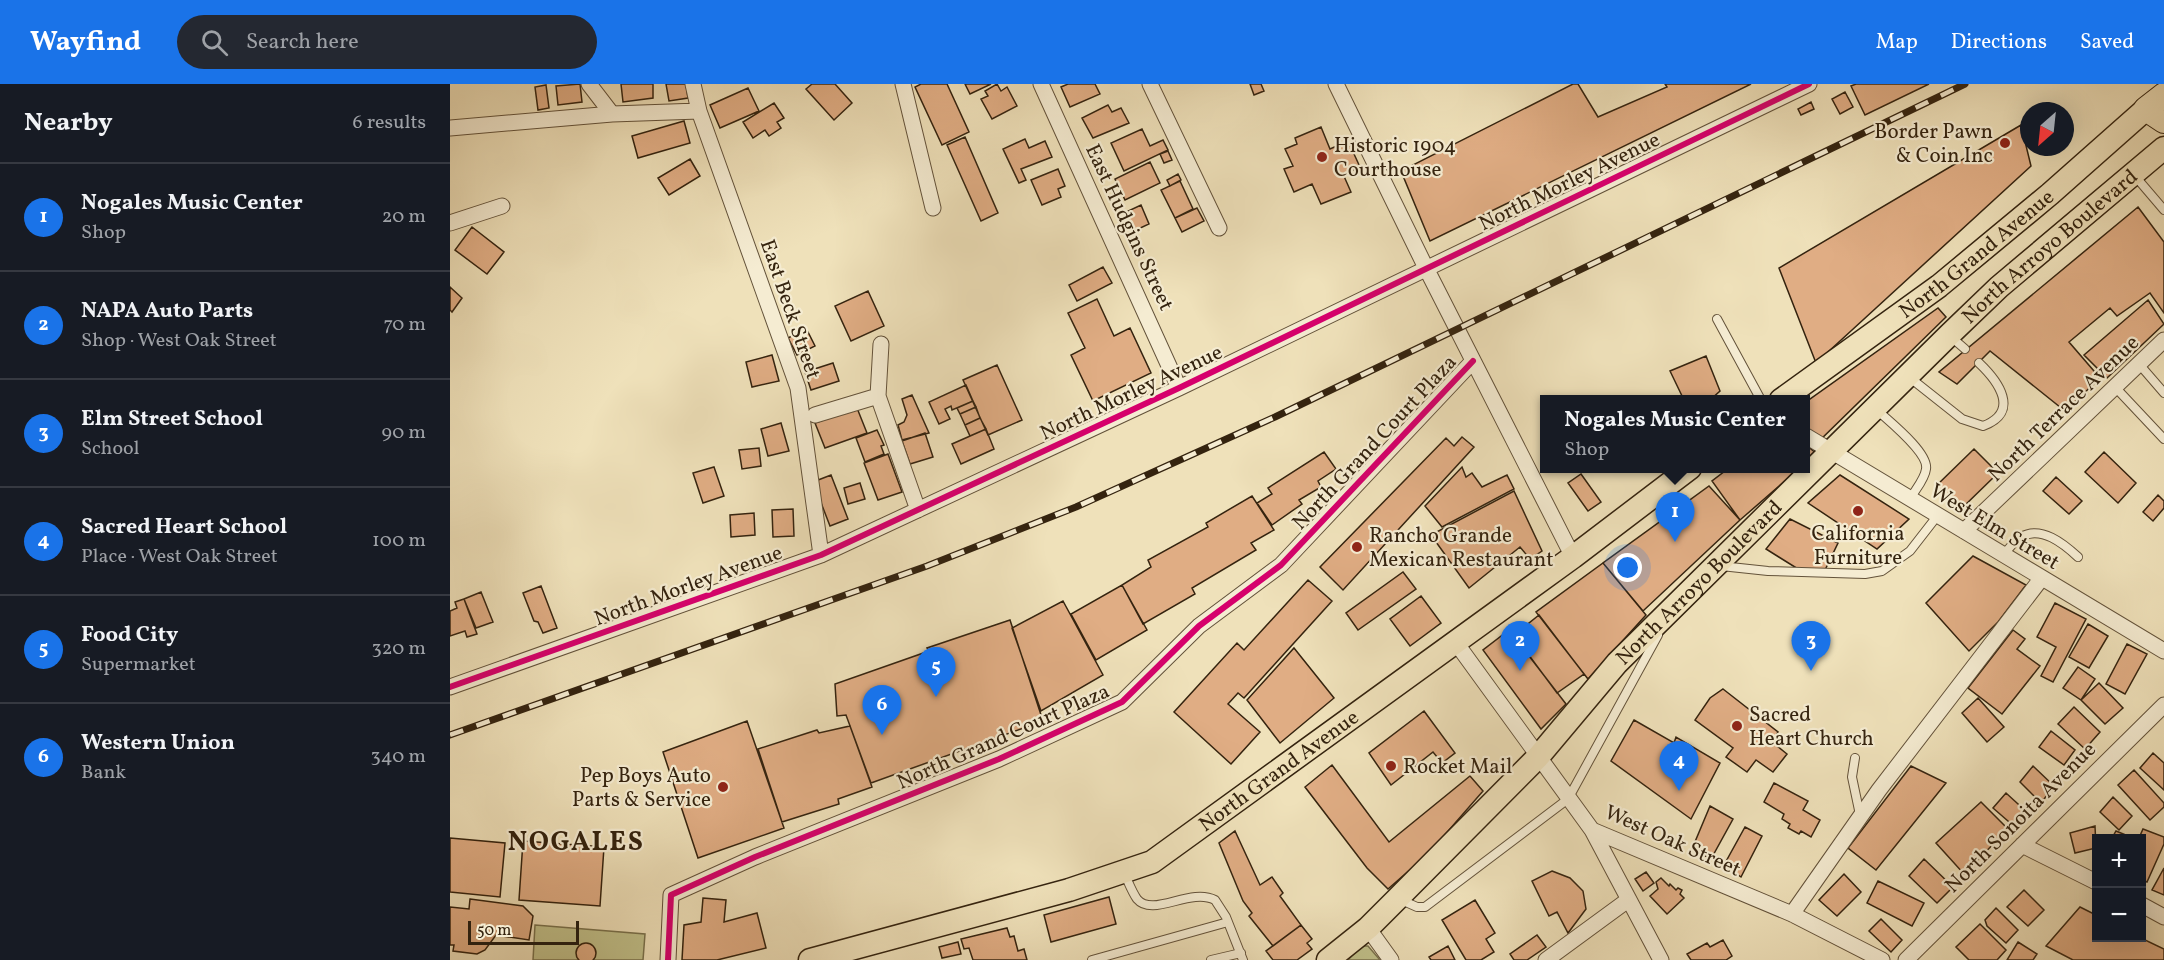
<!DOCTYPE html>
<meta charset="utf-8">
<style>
body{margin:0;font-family:Vollkorn,serif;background:#242831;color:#f1f3f6}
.controls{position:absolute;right:18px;bottom:18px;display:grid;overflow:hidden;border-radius:0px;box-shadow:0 6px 24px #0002}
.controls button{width:54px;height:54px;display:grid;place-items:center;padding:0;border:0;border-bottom:2px solid #363941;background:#171b24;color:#f1f3f6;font:30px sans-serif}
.compass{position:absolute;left:1570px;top:18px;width:54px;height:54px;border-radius:50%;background:#171b24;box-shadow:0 6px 24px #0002;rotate:207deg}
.scale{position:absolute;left:18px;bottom:15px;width:111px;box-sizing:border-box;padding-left:6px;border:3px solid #34230f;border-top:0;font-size:16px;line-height:21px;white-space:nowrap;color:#34230f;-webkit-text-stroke:4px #f5ecd2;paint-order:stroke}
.you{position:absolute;left:1178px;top:484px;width:21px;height:21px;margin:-15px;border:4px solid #fff;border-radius:50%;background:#1a73e8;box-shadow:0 0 0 9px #1a73e833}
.badge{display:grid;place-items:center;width:39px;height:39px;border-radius:50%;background:#1a73e8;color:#fff;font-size:20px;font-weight:700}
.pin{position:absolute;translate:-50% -50px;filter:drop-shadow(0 2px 3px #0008)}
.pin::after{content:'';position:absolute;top:32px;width:21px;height:18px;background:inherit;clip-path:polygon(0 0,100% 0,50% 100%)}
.popup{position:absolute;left:1090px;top:311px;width:270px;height:78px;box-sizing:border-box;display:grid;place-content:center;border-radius:0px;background:#171b24;filter:drop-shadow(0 2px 4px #0005);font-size:20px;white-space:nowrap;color:#9ea1a6}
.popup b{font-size:22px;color:#f1f3f6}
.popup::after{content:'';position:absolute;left:50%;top:100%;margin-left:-12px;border:12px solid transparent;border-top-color:#171b24}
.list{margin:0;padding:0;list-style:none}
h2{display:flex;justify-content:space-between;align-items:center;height:78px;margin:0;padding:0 24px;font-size:26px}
h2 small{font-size:20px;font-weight:400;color:#9ea1a6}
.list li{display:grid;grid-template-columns:39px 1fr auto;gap:18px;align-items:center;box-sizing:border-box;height:108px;padding:0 24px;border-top:2px solid #363941}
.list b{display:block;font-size:22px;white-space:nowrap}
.list p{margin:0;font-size:20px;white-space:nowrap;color:#9ea1a6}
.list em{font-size:20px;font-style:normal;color:#9ea1a6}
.icon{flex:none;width:33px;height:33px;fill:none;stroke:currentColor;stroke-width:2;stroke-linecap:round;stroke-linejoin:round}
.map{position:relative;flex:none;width:1714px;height:876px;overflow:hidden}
header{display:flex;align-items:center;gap:36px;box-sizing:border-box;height:84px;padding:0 30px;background:#1a73e8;color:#fff}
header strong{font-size:28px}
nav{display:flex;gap:33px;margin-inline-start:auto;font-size:21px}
.search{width:420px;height:54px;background:#242831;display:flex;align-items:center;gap:15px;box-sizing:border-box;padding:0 21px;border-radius:33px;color:#9ea1a6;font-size:22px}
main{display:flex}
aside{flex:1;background:#171b24}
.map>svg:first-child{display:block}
.green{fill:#c1c18b;stroke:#7a724d;stroke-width:1.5}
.building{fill:#e0ad84;stroke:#34230f;stroke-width:1.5}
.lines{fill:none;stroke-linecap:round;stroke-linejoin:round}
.service-casing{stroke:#63523a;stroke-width:10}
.minor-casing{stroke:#63523a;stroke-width:17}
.primary-casing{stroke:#34230f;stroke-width:25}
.trunk-casing{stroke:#34230f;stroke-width:26}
.service{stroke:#f5ecd2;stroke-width:8}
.minor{stroke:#f5ecd2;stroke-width:15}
.primary{stroke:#efe1ba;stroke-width:22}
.trunk{stroke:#efe1ba;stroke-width:24}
.rail-casing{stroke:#34230f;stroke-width:7}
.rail{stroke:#f5ecd2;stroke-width:4.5;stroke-dasharray:14;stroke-linecap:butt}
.cycleway-casing{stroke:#f5ecd2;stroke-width:10}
.cycleway{stroke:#d6006c;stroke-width:6}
.poi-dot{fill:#8f2418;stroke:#f5ecd2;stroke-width:2}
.labels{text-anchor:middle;stroke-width:4.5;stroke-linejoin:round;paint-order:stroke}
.poi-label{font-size:21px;fill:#34230f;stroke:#f5ecd2;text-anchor:start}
.street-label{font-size:21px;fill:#34230f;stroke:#f5ecd2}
.district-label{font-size:27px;font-weight:bold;letter-spacing:1.5px;fill:#34230f;stroke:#f5ecd2}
</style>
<header>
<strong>Wayfind</strong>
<div class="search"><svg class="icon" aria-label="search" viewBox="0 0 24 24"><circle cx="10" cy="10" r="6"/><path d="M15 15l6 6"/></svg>Search here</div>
<nav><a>Map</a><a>Directions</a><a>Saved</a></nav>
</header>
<main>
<aside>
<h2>Nearby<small>6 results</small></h2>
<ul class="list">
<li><span class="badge">1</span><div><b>Nogales Music Center</b><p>Shop</p></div><em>20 m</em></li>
<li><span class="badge">2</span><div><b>NAPA Auto Parts</b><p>Shop · West Oak Street</p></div><em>70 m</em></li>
<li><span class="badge">3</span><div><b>Elm Street School</b><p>School</p></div><em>90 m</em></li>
<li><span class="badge">4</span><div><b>Sacred Heart School</b><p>Place · West Oak Street</p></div><em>100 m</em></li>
<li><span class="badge">5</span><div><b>Food City</b><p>Supermarket</p></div><em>320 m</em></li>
<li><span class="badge">6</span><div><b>Western Union</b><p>Bank</p></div><em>340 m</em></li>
</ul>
</aside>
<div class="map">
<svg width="1714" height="876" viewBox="0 0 1714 876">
<rect width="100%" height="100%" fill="#efe1ba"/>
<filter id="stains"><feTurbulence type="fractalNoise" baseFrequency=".00333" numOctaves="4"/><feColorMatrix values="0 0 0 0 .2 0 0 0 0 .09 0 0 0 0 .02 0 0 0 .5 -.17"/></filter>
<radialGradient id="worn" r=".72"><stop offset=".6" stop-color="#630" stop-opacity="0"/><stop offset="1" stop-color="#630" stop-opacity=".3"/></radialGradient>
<path class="green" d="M85,841L195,850L193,876H83Z
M911,862H918L930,876H898Z"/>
<path class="building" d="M130,0L132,18L108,21L106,2Z
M171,0H203V14L173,18Z
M216,0H236L238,14L219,17Z
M362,0H385L402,19L384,36L356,5Z
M471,0H497L519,48L492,61L465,3Z
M515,0H541L520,10Z
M547,0L551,7L557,3L567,22L542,35L531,15L538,12L535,7Z
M618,0H645L650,10L620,23L611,3Z
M800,0H811L814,7L804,11Z
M1123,0H1128L1148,33L1217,3L1215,0H1301L980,157L951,87Z
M1406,0H1479L1415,31L1401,2Z
M96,1L99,24L88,26L85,3Z
M298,4L309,27L270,44L260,21Z
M1395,8L1403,23L1390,30L1382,15Z
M1361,18L1364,25L1351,31L1348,25Z
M324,19L334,34L327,38L331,44L319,52L315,46L303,54L293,38Z
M658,21L662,28L671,24L679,39L643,54L632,34Z
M234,37L240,59L188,74L182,52Z
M1571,41L1581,82L1366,279L1329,184Z
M871,43L880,65L898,57L910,83L893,90L901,108L871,120L862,100L844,108L834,85L843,82L835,65L847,60L845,54Z
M692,45L700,62L713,56L718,66L674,87L661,59Z
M515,53L548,129L531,137L497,61Z
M575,55L579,64L595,57L602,73L571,85L576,96L569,99L553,65Z
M718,67L722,76L714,79L710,70Z
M240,75L250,92L219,111L208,94Z
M700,78L710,99L675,116L665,95Z
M608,85L615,102L608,105L611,113L592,121L581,96Z
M728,90L731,96L720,102L717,96Z
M730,97L743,125L725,134L711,106Z
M691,121L699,140L684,147L676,128Z
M1688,123L1714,158V229L1700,209L1667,232L1660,224L1619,258L1650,294L1615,327L1540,267L1507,300L1489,288Z
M747,124L754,137L732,148L725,134Z
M22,143L54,168L37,190L5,166Z
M653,183L662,199L627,217L619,201Z
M0,203L12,214L2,228L0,226Z
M418,207L434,242L401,257L385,222Z
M647,215L664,252L680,244L701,289L643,317L621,271L635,264L618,229Z
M1698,216L1714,240L1657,294L1634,271Z
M1488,224L1496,233L1367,359L1356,343V318Z
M356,244L365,262L347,271L338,254Z
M322,271L329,297L302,303L296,278Z
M1256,272L1270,307L1260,316H1234L1220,287Z
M383,279L389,297L361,306L355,288Z
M547,281L572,336L538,351L513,296Z
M516,301L523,317L502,326L501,322L495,325L500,335L489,340L479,318Z
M462,311L479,349L452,356L448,341L454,338L457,331L452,315Z
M523,317L526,323L510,330L507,324Z
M526,323L530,334L515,341L510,330Z
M407,324L417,349L375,364L365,339Z
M530,334L536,345L520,352L515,341Z
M331,339L339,367L318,372L311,345Z
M536,345L544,365L511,380L502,360Z
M427,346L434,361L431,362L434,370L415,378L406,354Z
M475,349L483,373L460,380L452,357Z
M1012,353L1024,363L893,506L870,483L996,354L1004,362Z
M1356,361L1367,370L1356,380Z
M309,364L311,382L292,385L289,366Z
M1524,365L1548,389L1509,427L1485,403Z
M874,368L886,385L868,397L871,403L849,416L852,420L822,441L807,419L822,410L818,404Z
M1654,368L1686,399L1668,419L1635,388Z
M438,370L452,408L428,416L414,379Z
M264,383L274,412L253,419L243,389Z
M1012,383L1016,393L1022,389L1032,403L1057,391L1064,405L992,443L975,422Z
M1279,384H1350L1290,436L1262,397Z
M1131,390L1151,418L1138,427L1118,399Z
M381,391L398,435L380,442L363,398Z
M1390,391L1459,435L1427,465L1358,419Z
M1606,393L1632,417L1619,430L1593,407Z
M410,399L415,415L398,420L394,404Z
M1259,402L1290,436L1193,527L1153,479Z
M1064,407L1092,467L1080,475L1070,463L1019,504L981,451Z
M1708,411L1714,417V424L1703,437L1693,428Z
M802,412L824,446L801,459L806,466L742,504L745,510L693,540L672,501L701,483L698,476L758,443L756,439Z
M343,425L344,452L323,453L322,426Z
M304,429L305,451L281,453L280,431Z
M1340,435L1388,459L1375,486L1348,485L1316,465Z
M1523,472L1576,501L1548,538L1519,567L1476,519Z
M1153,479L1196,531L1138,595L1086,528Z
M953,488L966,505L908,546L896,529Z
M858,496L882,517L794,614L788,609L778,620L810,648L781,680L724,628L787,559L794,566Z
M672,501L697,546L646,576L621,530Z
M91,502L107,544L93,549L88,538L84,537L73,509Z
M31,508L43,538L26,544L14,515Z
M971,512L991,539L960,562L940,535Z
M14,515L27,550L17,553L15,547L0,552V527L7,524L5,518Z
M613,517L653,591L591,627L562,544Z
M1605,519L1636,535L1603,598L1591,592L1606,563L1587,553Z
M1089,531L1134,590L1107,609L1064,551Z
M560,536L593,637L421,699L396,631L387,632L385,600L479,567L477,564Z
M1638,540L1658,552L1639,584L1619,573Z
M1059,546L1116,620L1091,645L1033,566Z
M1563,546L1575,555L1567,565L1590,582L1552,630L1518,604Z
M1677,560L1697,570L1675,610L1656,600Z
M844,564L884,614L830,659L797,616Z
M1628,583L1645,595L1631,616L1613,604Z
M1649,599L1673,624L1655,640L1631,616Z
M1273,605L1328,648L1322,658L1337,670L1323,688L1306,676L1297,688L1276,673L1283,664L1245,636L1260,614Z
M1528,614L1554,643L1537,658L1512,629Z
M1624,623L1650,648L1635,665L1608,640Z
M974,627L1005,669L992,679L983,668L941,701L919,669Z
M1184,636L1224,659L1226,653L1270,679L1241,735L1161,677Z
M297,637L334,744L248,774L213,668Z
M400,642L422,703L388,715L389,720L332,738L308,665L367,646L369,649Z
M1601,647L1625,666L1614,681L1589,663Z
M1703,669L1714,679V706L1690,684Z
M882,681L939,758L1020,692L1033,707L979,769L938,805L917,784L855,703Z
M1461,682L1496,699L1426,786L1398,764Z
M1583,682L1604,702L1591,719L1570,698Z
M1684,686L1714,719V723L1700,736L1668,701Z
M1324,699L1358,717L1353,726L1370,736L1361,753L1351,747L1349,750L1338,744L1340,740L1332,735L1334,730L1314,718Z
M1556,709L1579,730L1566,744L1543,724Z
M1663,713L1682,732L1669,746L1650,728Z
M1531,718L1558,745L1514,790L1486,759Z
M1260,722L1283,735L1261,775L1242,765Z
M1645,742L1646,764L1625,769L1620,749Z
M1295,743L1312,752L1291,793L1274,781Z
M1693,745L1714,753V760L1697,798L1692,796L1689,754Z
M785,747L810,801L822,793L833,809L830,812L851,841L823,862L799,832L802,829L793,817L769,759Z
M1666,747L1683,754H1662Z
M0,754L55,759L50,813L0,808Z
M73,757L154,763L150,822L69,816Z
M1474,775L1503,803L1487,819L1459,792Z
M1714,784V811L1702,806Z
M1102,787L1120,794L1133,807L1136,825L1118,849L1107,828L1099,832L1082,797Z
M1196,788L1204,799L1193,807L1185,795Z
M1394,790L1411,808L1387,832L1369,816Z
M1211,794L1219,802L1220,800L1226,806L1228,804L1232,806L1230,810L1234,814L1217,830L1200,812L1208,805L1206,798Z
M1428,797L1474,819L1462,842L1417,819Z
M1574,806L1594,826L1578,842L1557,823Z
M659,813L666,840L601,858L594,831Z
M253,814L276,816L274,838L307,829L316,864L267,876H232L234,841L251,838Z
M20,815L73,822L83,832L79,856L46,851L35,866L27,870L3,867L4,861H0V823L19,825Z
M1025,816L1045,849L1036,855L1044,868L1031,876H1016L992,836Z
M1630,823L1646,831V854H1691L1714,865V876H1623L1596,862Z
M1546,824L1568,846L1556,859L1537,842L1535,836Z
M1431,835L1452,856L1441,868L1419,847Z
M1530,840L1556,866L1547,876H1519L1506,863Z
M851,841L862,855L857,859L862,865L847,876H823L816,867Z
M557,844L560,853L564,852L568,867L574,865L577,876H523L519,864L514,865L511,855Z
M1087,851L1096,863L1077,876H1064L1060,870Z
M1273,856L1282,872L1276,876H1241L1237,870L1257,859L1260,863Z
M508,858L511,870L492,874L489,863Z
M1568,858L1587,870L1583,876H1557Z
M126 869a10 10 0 1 1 20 0a10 10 0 1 1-20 0Z
M998,862L1005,876H981L979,873Z"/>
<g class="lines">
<g class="service-casing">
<path id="service" d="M1685,92L1714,126
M1267,235L1311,316
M1500,252L1515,265
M1689,280L1714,309
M1459,293L1512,335L1533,342C1571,328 1548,297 1529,279
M1665,303L1714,355
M1428,327C1440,338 1479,369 1476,385C1475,395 1465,406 1460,415
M1553,471C1558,466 1564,457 1571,453C1591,441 1614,460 1628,473
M1271,482L1318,487L1415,490L1432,487L1460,467L1488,431
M1405,674L1402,693L1410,731
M674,789C678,797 682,808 687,815C703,834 740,803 765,816L776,833L793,876
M949,815L967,823H975L1118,715L1208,551
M642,876L778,838
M761,876L791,869"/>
</g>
<g class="minor-casing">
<path id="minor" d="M139,0L162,30
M243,0L249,27L348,304L371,471
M453,0L483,124
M591,0L729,304
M700,0L769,144
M886,0L976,184L1123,473
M0,44L162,30L249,27
M0,139L52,122
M431,260L428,312L468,426
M365,331L428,312
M1356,352L1714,567
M1514,447L1714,256
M1004,556L1142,746L1342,830L1432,876
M0,603L371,471L729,304L1359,0
M1142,746L1211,876
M1572,761L1646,798
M1692,821L1714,833
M1342,830L1429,706L1591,495
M918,844L941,876
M218,876L221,811L305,773L549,675L672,618L749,542L831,481L1023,277
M1096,876L1178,816
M1456,876L1714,621"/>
</g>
<g class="primary-casing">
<g id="primary">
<path id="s1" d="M1331,316L1489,202L1600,110L1696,25"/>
<path id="s2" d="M360,876L619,806L702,778L1123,473L1240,384"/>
<path id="s3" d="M878,876L918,844L948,814L1088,673L1167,579L1499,251L1549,203L1714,64"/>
</g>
</g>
<g class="trunk-casing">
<path id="trunk" d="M1714,11L1696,25L1714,37"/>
</g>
<use href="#service" class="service"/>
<use href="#minor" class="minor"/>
<use href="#primary" class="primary"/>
<use href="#trunk" class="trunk"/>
<g class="rail-casing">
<path id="rail" d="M0,651L477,482L626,423L825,333L1515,0"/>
</g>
<use href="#rail" class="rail"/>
<g class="cycleway-casing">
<path id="cycleway" d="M0,603L371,471L729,304L1359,0
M218,876L221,811L305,773L549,675L672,618L749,542L831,481L1023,277"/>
</g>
<use href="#cycleway" class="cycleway"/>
</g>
<g class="poi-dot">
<circle cx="1555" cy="59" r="6"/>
<circle cx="872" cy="73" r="6"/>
<circle cx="1408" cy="427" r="6"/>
<circle cx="907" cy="463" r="6"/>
<circle cx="1287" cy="642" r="6"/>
<circle cx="941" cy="682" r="6"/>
<circle cx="273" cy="703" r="6"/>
</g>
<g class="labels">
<g class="poi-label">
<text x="1543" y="54" text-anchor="end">Border Pawn<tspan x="1543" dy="24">&amp; Coin Inc</tspan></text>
<text x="884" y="68">Historic 1904<tspan x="884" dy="24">Courthouse</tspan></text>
<text x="1408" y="456" text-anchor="middle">California<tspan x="1408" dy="24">Furniture</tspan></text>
<text x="919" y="458">Rancho Grande<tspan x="919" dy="24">Mexican Restaurant</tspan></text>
<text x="1299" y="637">Sacred<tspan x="1299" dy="24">Heart Church</tspan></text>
<text x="953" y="689">Rocket Mail</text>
<text x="261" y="698" text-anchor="end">Pep Boys Auto<tspan x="261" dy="24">Parts &amp; Service</tspan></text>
</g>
<g class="street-label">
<text transform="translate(1119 97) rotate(-26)" y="7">North Morley Avenue</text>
<text transform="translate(680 143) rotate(65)" y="7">East Hudgins Street</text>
<text dy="7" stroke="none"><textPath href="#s3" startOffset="1016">North Arroyo Boulevard</textPath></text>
<text dy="7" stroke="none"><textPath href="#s1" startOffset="244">North Grand Avenue</textPath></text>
<text transform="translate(341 225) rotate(71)" y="7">East Beck Street</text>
<text transform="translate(681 308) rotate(-25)" y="7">North Morley Avenue</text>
<text transform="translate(1613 324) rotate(-44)" y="7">North Terrace Avenue</text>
<text transform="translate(924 358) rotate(-47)" y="7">North Grand Court Plaza</text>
<text transform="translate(1545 442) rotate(31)" y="7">West Elm Street</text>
<text dy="7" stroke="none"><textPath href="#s3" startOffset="530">North Arroyo Boulevard</textPath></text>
<text transform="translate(238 501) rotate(-20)" y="7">North Morley Avenue</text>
<text transform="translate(553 652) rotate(-24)" y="7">North Grand Court Plaza</text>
<text dy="7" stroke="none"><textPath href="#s2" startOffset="512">North Grand Avenue</textPath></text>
<text transform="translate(1570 733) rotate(-45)" y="7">North Sonoita Avenue</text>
<text transform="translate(1223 756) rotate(24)" y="7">West Oak Street</text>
</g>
<g class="district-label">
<text x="126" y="766">NOGALES</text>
</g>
</g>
<rect width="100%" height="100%" filter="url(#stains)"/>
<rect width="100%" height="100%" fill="url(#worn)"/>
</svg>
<div class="controls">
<button>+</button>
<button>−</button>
</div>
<svg class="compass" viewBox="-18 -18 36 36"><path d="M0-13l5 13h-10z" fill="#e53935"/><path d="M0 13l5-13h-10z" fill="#9ea1a6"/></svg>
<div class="scale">50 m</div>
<div class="you"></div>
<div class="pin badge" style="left:1225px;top:458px">1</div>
<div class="popup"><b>Nogales Music Center</b>Shop</div>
<div class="pin badge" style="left:1070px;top:587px">2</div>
<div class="pin badge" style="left:1361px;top:587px">3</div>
<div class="pin badge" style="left:1229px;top:707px">4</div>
<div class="pin badge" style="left:486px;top:613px">5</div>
<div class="pin badge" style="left:432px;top:651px">6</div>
</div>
</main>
